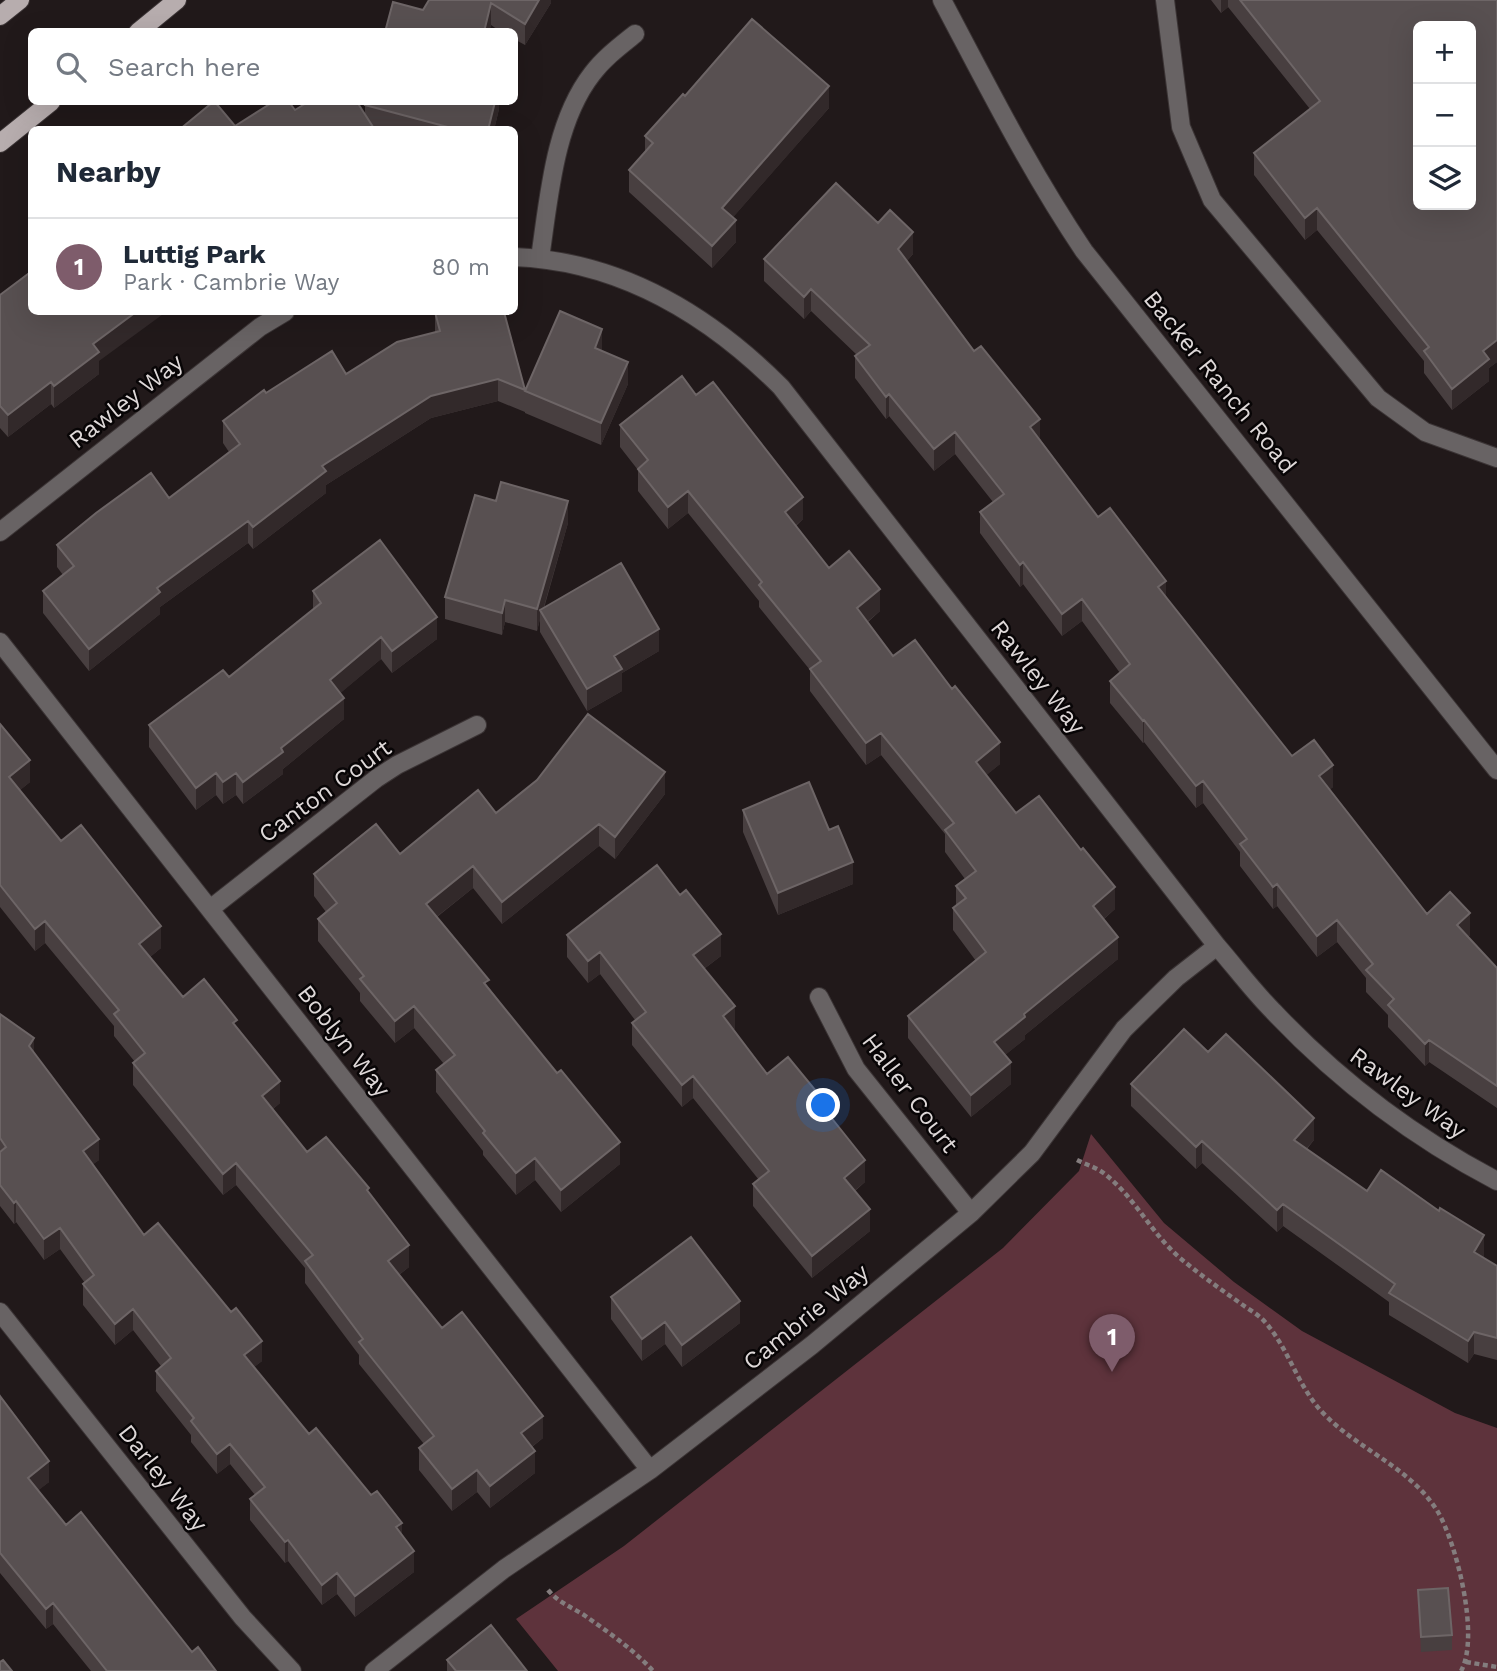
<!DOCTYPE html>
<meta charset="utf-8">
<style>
body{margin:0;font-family:"Work Sans",sans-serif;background:#f6f6f7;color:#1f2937}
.controls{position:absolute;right:21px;top:21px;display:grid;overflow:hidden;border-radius:10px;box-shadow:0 7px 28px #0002}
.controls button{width:63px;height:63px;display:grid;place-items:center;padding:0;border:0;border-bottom:2px solid #e0e1e3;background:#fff;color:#1f2937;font:35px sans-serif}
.you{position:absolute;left:824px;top:1106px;width:24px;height:24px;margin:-18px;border:5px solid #fff;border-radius:50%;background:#1a73e8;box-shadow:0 0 0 10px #1a73e833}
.badge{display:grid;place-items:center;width:46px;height:46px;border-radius:50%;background:#7e5c6b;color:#fff;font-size:23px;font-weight:700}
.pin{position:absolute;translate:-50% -58px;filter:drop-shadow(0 2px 4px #0008)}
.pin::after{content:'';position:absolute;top:37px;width:24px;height:21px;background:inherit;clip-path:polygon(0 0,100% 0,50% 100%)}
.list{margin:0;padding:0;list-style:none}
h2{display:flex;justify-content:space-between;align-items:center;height:91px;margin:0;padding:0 28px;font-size:30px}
h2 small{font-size:23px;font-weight:400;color:#747a83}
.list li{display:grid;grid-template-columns:46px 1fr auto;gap:21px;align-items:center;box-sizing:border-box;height:98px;padding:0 28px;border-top:2px solid #e0e1e3}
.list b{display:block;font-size:26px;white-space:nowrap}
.list p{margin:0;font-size:23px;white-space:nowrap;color:#747a83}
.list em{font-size:23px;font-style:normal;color:#747a83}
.icon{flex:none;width:38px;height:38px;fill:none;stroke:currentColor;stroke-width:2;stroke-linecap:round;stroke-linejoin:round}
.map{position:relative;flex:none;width:1497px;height:1671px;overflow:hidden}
.search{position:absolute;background:#fff;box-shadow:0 7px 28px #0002;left:28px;top:28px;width:490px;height:77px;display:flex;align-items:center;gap:18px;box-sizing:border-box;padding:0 24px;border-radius:10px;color:#747a83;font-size:26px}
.panel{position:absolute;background:#fff;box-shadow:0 7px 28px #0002;left:28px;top:126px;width:490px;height:189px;border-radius:10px}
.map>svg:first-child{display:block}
.green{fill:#5e333c}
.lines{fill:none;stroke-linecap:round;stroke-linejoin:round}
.minor-casing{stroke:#3b3435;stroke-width:20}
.major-casing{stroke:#3b3435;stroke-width:20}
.path{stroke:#847d7e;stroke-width:4.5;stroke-dasharray:5 3.5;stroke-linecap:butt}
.minor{stroke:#686364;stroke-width:18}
.major{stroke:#b7adae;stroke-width:18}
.wall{fill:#483f40}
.shaded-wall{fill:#32292a}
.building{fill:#585051;stroke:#6d6566;stroke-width:2;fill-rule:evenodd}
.labels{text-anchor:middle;stroke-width:5;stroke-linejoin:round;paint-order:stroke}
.street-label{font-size:24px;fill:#ded8d8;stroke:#080506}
</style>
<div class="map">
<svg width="1497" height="1671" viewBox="0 0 1497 1671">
<rect width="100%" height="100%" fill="#21191a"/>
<path class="green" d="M1091,1134L1164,1223L1234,1282L1302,1331L1455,1413L1497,1428V1671H558L516,1619L624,1546L1003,1248L1079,1171Z"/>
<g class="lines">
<g class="minor-casing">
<path id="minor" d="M942,0C987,85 1030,171 1084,251L1497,770
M1165,0L1181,127L1212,200L1378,398L1425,432L1497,458
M514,257C621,261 708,314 781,387L1217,946C1236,968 1253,991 1273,1011C1338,1080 1413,1137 1497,1181
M540,258C549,198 554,123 592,74C604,58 620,46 635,34
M0,532L260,327L285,312
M0,642L650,1470
M210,909L377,778L397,765L477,725
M819,997L856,1069L971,1213
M0,1312L243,1618L292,1671
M374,1671L504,1569L650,1470L812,1345L971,1213L1032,1153L1124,1029L1176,978L1217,946"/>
</g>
<g class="major-casing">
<path id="major" d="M0,16L20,0
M138,32L177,0
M0,143L51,102"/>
</g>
<path class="path" d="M1077,1160C1087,1165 1098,1168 1106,1175C1135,1198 1152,1234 1180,1258C1199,1274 1219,1288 1240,1303C1248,1309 1258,1314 1265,1322C1290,1350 1298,1389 1326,1416C1361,1451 1411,1468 1438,1512C1457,1545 1480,1637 1461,1671
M548,1590C558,1602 571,1607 584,1615C608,1632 633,1649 653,1671
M1466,1662L1497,1667"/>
<use href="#minor" class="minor"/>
<use href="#major" class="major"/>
</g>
<path class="wall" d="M429,0H551V3L525,45L514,39V32H501L491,25L489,32H385L423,10Z
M1211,0H1497V362L1489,368V381L1452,410L1424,373V361L1317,230L1305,240L1254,175V153L1310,109L1228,7L1221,13Z
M685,96L829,108L733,217L736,242L712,268L629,192V170L645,152V136Z
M499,102V109L494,130H179L235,126L295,110L365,114V105Z
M878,223L913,254L907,261L1098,517L1166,597L1292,756L1333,787L1329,790L1427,914L1470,935L1468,937L1497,968V1108L1429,1062L1425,1066L1388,1027V1015L1366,992V978L1337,942L1317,957L1277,906L1273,909L1240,866V852L1203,803L1196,808L1144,742L1143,743L1110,703V681L1120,673L1082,621L1062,636L1023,584L1020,587L980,533V512L993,502L955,454L934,471L889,416L886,419L855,378V356L857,355L811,311L804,319L764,281V259Z
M32,250V312L99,361V374L54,408L51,404L8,437L0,428V295L28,273V252Z
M435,312H504L525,390V412L498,401L431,418L326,485V493L253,549L248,543L160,607V614L89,671L43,613V591L63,575L57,567V545L169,498L229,452L223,443V421L266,393L346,374L435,332Z
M628,384L601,445L525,413V391Z
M696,395L803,519L796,526L829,568L880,611L868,622L893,656L1000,764L986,775L1016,813L1115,909L1104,919L1118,959L1025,1035V1039L1005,1055L1011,1084L971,1117L908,1038V1016L976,961L953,930V908L956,906V886L965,879L945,852V834L881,755L866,765L810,691V670L759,607V601L688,513L668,529L638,491V470L620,447V425Z
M496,501L568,523L544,608L659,651L622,673V691L587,711L540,632V619L537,631L505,622L502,635L445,619V597Z
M313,591L437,639L392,673L381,659L340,693L344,719L283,769V774L243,804L236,795L223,804L216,795L196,810L149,747V725L229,677L313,610Z
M0,724L30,782L20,790L61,841L161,948L150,957L183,997L237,1027L280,1103L273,1109L307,1152L369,1192L409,1267L399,1275L442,1328L543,1438L532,1447L535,1473L490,1508L477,1492L452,1511L419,1470V1448L424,1444L359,1364V1355L305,1283V1268L236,1185L223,1195L133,1085V1063L135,1062L114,1036V1026L45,943L35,951L0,907Z
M537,780L665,794L615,859L599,846L502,924L473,888L437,917L489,988L620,1164L561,1212L535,1180L516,1195L483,1155V1151L436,1092V1070L444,1064L414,1028L395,1043L360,1001V993L318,941V919L326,912L314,896V874L400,854L496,813Z
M743,810L853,884L778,915L743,832Z
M567,935L721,956L704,969L735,1028L733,1030L767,1074L830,1115L865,1182L855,1191L870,1231L812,1278L753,1206V1184L759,1180L693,1098L682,1107L632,1045V1023L635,1020L600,974L588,983L567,957Z
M0,1014L34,1053L99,1160L93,1164L144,1235L262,1361L254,1367L309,1434L402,1535L414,1572L355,1617L337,1594L322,1605L288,1561L285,1563L250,1520V1499L255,1495L230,1464L217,1474L191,1442V1435L156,1391V1371L161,1366L133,1330L115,1345L83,1305V1284L85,1283L60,1249L44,1260L16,1222L14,1224L0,1206Z
M1208,1052L1314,1140L1307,1149L1367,1191L1484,1257V1258L1497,1266V1360L1474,1354L1468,1363L1389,1315V1302L1283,1226L1277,1232L1202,1163L1196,1169L1131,1106V1084Z
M611,1297L740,1323L682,1367L665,1344L642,1361L611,1319Z
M0,1396L49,1482L38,1490L66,1525L192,1652L216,1671H91L53,1624L46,1629L0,1573Z
M1418,1590L1452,1635V1650L1421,1652Z
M447,1660L527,1671H447Z"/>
<path class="shaded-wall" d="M539,0H551V3L525,45V24Z
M1221,0H1228V7L1221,13Z
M491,3V25L489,32H484Z
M829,86V108L722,230V208Z
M495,102H499V109L494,130H488Z
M1317,208V230L1305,240V218Z
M736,220V242L712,268V246Z
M913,232V254L898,271V249Z
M811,289V311L804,319V297Z
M136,312H166L99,361V374L54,408V386L93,344Z
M602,329V351L595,348Z
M1497,340V362L1489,368V381L1452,410V389L1483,351Z
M628,362V384L601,445V423Z
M498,379V401L431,418L326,485V493L253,549V527L322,466L431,396Z
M51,382V404L8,437V415Z
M889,394V416L886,419V397Z
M1040,419V441L1030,427Z
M955,432V454L934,471V449Z
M688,491V513L668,529V507Z
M803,497V519L785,534V512Z
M568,501V523L542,613L540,610V619L537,631V609Z
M248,521V543L160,607V614L89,671V649L157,588Z
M1023,562V584L1020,587V565Z
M1166,581V603L1158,587Z
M880,589V611L857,630V608Z
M1082,599V621L1062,636V614Z
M505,600V622L502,635V613Z
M437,617V639L392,673V651Z
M659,629V651L622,673V691L587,711V689L614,656Z
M381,637V659L330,702V680Z
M344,698V719L283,769V774L243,804V782L281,748Z
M1144,720V742L1143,743V721Z
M881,733V755L866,765V743Z
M1000,742V764L976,784V762Z
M30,760V782L9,799V777Z
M1333,765V787L1319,798V776Z
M665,772V794L615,859V837Z
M216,773V795L196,810V788Z
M236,773V795L223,804V782Z
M1203,781V803L1196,808V786Z
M599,824V846L502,924V902Z
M853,862V884L778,915V893Z
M473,866V888L426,925V904Z
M1277,884V906L1273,909V887Z
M1115,887V909L1093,928V906Z
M1470,913V935L1457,947V925Z
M1337,920V942L1317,957V936Z
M45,921V943L35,951V929Z
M161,926V948L139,966V944Z
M721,934V956L693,977V955Z
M1118,937V959L1025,1035V1039L994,1064V1042L1024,1014Z
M600,952V974L588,983V961Z
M414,1006V1028L395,1043V1021Z
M735,1006V1028L723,1038V1016Z
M34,1038V1059L29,1046Z
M1429,1040V1062L1425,1066V1044Z
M1011,1062V1084L971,1117V1095Z
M693,1076V1098L682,1107V1085Z
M280,1081V1103L262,1118V1096Z
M1314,1118V1140L1294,1162V1140Z
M99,1139V1160L83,1172V1151Z
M1202,1141V1163L1196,1169V1147Z
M620,1142V1164L561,1212V1190Z
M535,1158V1180L516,1195V1173Z
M865,1160V1182L844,1199V1178Z
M236,1163V1185L223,1195V1174Z
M16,1201V1222L14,1224V1203Z
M1283,1204V1226L1277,1232V1210Z
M870,1209V1231L812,1278V1256Z
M60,1228V1249L44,1260V1239Z
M1484,1235V1257L1474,1274V1252Z
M409,1245V1267L388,1283V1261Z
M740,1301V1323L682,1367V1345Z
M133,1309V1330L115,1345V1324Z
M665,1322V1344L642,1361V1339Z
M1474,1332V1354L1468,1363V1341Z
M262,1341V1361L244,1375V1355Z
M543,1416V1438L521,1455V1433Z
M230,1444V1464L217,1474V1454Z
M535,1451V1473L490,1508V1486Z
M49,1461V1482L28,1499V1478Z
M477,1470V1492L452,1511V1489Z
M402,1523V1544L396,1527Z
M288,1540V1561L285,1563V1542Z
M414,1551V1572L355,1617V1596Z
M337,1573V1594L322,1605V1585Z
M53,1603V1624L46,1629V1609Z"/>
<path class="building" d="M429,0H539L525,24L491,3L484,32H385L393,2L423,10Z
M1240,0H1497V340L1483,351L1489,359L1452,389L1424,351L1429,347L1317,208L1305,218L1254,153L1320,101ZM1418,26H1471V205H1418Z
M752,19L829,86L722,208L736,220L712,246L629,170L653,143L645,136L683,94L685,96Z
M213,102H215L235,126L273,102H289L295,110L308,102H357L375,130H179Z
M366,102H495L488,130H459L365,105Z
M836,183L878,223L890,210L913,232L898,249L974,351L981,346L1040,419L1030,427L1098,517L1110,508L1166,581L1158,587L1292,756L1314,740L1333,765L1319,776L1427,914L1450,892L1470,913L1457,925L1497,968V1086L1429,1040L1425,1044L1388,1005L1394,999L1366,970L1373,964L1337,920L1317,936L1277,884L1273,887L1240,844L1247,839L1203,781L1196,786L1144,720L1143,721L1110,681L1130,664L1082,599L1062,614L1023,562L1020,565L980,512L1004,494L955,432L934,449L889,394L886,397L855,356L870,345L811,289L804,297L764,259Z
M32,271V312H136L93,344L99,352L54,386L51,382L8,415L0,406V295Z
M560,311L602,329L595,348L628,362L601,423L525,391Z
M435,312H504L525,390L498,379L431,396L322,466L326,471L253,527L248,521L157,588L160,592L89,649L43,591L74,566L57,545L96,513L151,473L169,498L240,444L223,421L264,390L266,393L332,351L346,374L397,342L440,331Z
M682,376L696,395L713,382L803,497L785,512L829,568L849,551L880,589L857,608L893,656L915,640L952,689L955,686L1000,742L976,762L1016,813L1039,796L1081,850L1083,848L1115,887L1093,906L1118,937L1024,1014L1025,1017L994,1042L1011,1062L971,1095L908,1016L986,952L953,908L966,898L956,886L976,871L945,830L954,823L881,733L866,743L810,669L821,661L759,585L762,582L688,491L668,507L638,469L648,460L620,425Z
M501,482L568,501L537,609L505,600L502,613L445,597L475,495L496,501Z
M380,540L437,617L392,651L381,637L330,680L344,698L281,748L283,752L243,782L236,773L223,782L216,773L196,788L149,725L223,670L229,677L321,603L313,591Z
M621,563L659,629L614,656L622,669L587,689L540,610Z
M588,714L665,772L615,837L599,824L502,902L473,866L426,904L489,980L484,983L557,1073L561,1070L620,1142L561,1190L535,1158L516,1173L483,1133L485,1131L436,1070L455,1055L414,1006L395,1021L360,979L364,976L318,919L337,903L314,874L376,824L400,854L478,790L496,813L537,780Z
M0,724L30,760L9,777L61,841L81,825L161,926L139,944L183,997L204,979L237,1020L233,1023L280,1081L262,1096L307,1152L326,1137L369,1188L367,1190L409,1245L388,1261L442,1328L462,1312L543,1416L521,1433L535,1451L490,1486L477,1470L452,1489L419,1448L434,1436L359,1342L363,1339L305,1261L313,1255L236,1163L223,1174L133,1063L145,1053L114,1014L119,1010L45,921L35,929L0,885Z
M809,782L829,830L838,826L853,862L778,893L743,810Z
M657,865L680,895L686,890L721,934L693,955L735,1006L723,1016L767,1074L788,1057L830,1108L826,1111L865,1160L844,1178L870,1209L812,1256L753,1184L769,1171L693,1076L682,1085L632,1023L646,1012L600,952L588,961L567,935Z
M0,1014L34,1038L29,1046L99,1139L83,1151L144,1235L158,1223L231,1312L236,1308L262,1341L244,1355L309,1434L316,1428L371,1495L377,1491L402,1523L396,1527L414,1551L355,1596L337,1573L322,1585L288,1540L285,1542L250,1499L265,1487L230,1444L217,1454L191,1421L194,1418L156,1371L171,1358L133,1309L115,1324L83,1284L94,1275L60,1228L44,1239L16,1201L14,1203L0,1185V1152L6,1147L0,1138Z
M1184,1029L1208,1052L1226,1034L1314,1118L1294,1140L1367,1191L1381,1170L1439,1211L1440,1208L1484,1235L1474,1252L1497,1266V1338L1474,1332L1468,1341L1389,1293L1395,1284L1283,1204L1277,1210L1202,1141L1196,1147L1131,1084Z
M691,1237L740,1301L682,1345L665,1322L642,1339L611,1297Z
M0,1396L49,1461L28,1478L66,1525L81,1512L192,1652L198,1647L216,1671H107L53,1603L46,1609L0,1553Z
M1448,1588L1452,1635L1421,1637L1418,1590Z
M491,1625L527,1671H456L447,1660Z
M3,1660L12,1671H0V1662Z"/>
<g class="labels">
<g class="street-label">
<text transform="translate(1220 382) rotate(51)" y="8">Backer Ranch Road</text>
<text transform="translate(126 401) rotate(-38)" y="8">Rawley Way</text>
<text transform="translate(1038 677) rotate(52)" y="8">Rawley Way</text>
<text transform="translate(325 791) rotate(-36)" y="8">Canton Court</text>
<text transform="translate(344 1041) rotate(52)" y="8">Boblyn Way</text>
<text transform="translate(910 1093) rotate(53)" y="8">Haller Court</text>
<text transform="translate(1408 1093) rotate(36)" y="8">Rawley Way</text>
<text transform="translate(806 1317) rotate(-39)" y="8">Cambrie Way</text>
<text transform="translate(163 1478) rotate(52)" y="8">Darley Way</text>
</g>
</g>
</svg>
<div class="controls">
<button>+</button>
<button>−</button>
<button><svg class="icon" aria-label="layers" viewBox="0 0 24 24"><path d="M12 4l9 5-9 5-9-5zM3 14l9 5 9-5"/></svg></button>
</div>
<div class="you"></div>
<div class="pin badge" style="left:1112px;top:1372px">1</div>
<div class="search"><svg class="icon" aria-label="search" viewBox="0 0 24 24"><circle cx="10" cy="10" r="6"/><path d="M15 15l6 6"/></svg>Search here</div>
<section class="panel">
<h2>Nearby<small></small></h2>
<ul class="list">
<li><span class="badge">1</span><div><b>Luttig Park</b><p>Park · Cambrie Way</p></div><em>80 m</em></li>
</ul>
</section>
</div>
